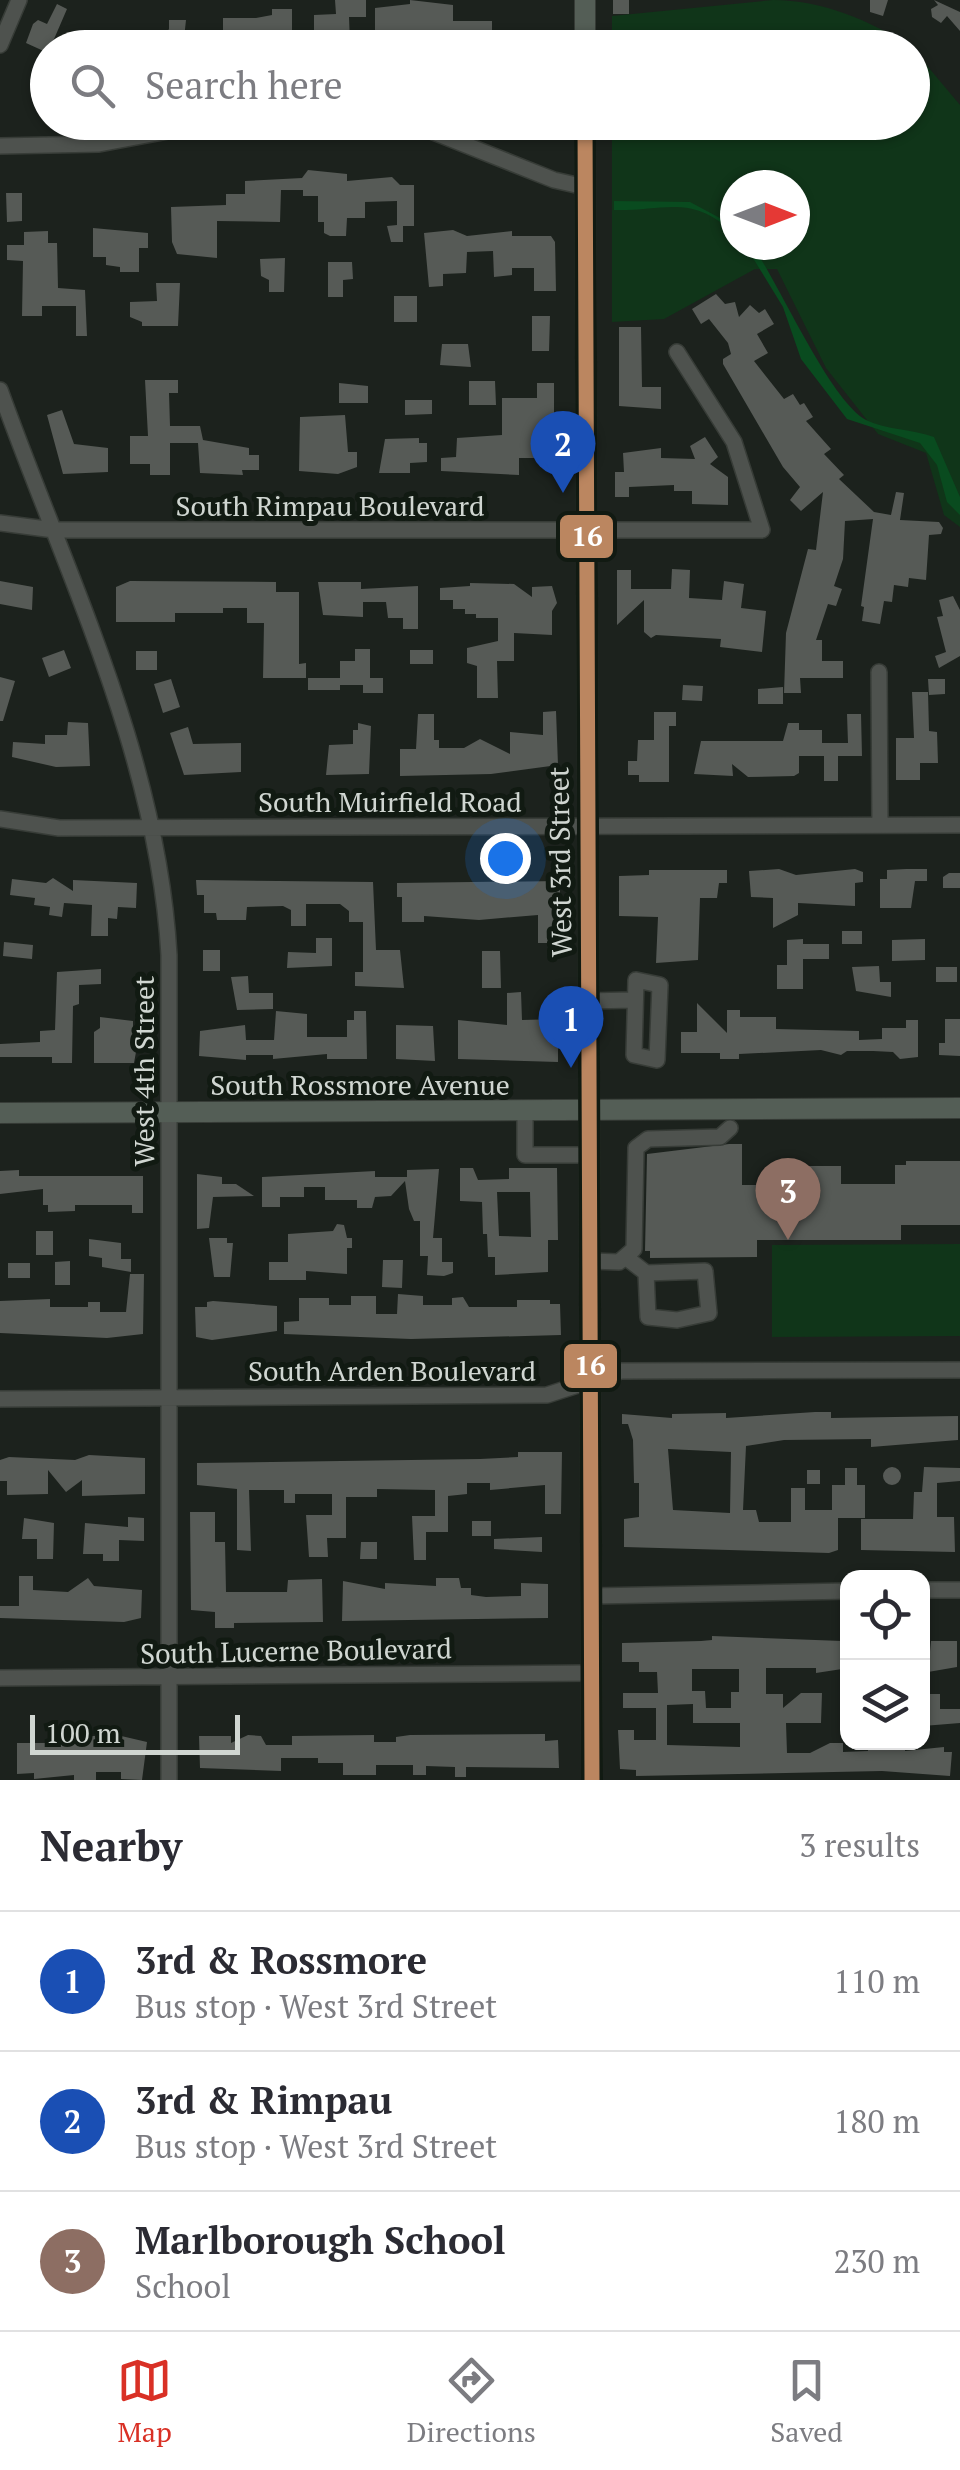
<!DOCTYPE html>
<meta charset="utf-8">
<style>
body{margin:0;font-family:"PT Serif",serif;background:#f7f7f7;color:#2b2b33}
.controls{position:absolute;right:30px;bottom:30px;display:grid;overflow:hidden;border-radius:20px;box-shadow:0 2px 8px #0004}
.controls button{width:90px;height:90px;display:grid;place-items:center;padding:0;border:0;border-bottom:2px solid #e1e1e2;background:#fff;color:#2b2b33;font:50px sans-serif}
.compass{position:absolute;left:720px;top:170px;width:90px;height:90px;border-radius:50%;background:#fff;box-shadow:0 2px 8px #0004;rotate:90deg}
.scale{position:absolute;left:30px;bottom:25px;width:210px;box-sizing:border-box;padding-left:10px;border:5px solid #d0d6d1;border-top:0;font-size:28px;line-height:35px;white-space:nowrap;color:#d0d6d1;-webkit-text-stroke:8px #111a12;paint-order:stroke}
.you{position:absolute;left:505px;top:858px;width:35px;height:35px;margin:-25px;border:8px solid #fff;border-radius:50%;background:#1a73e8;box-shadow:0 0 0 15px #1a73e833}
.badge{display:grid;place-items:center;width:65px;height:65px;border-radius:50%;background:#d93025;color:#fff;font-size:32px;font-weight:700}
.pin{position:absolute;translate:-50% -82px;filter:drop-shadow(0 2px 5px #0008)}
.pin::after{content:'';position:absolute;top:52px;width:35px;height:30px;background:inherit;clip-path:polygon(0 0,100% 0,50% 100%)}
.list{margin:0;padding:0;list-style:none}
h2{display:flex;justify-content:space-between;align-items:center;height:130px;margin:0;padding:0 40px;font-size:42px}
h2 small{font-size:32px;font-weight:400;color:#7c7c81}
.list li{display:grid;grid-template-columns:65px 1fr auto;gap:30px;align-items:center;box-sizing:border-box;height:140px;padding:0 40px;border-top:2px solid #e1e1e2}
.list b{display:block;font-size:38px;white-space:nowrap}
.list p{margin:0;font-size:32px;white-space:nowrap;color:#7c7c81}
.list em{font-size:32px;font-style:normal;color:#7c7c81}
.icon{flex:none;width:55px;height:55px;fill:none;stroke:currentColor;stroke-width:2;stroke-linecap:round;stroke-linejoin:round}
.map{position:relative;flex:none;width:960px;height:1780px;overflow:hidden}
.search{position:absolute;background:#fff;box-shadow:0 2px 8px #0004;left:30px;right:30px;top:30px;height:110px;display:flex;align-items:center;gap:25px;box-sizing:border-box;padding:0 35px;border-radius:55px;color:#7c7c81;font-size:38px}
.sheet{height:550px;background:#fff}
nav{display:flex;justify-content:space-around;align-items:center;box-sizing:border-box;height:140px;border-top:2px solid #e1e1e2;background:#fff;font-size:28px;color:#7c7c81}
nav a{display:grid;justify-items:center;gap:5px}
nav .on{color:#d93025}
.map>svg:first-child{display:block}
.green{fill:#103519;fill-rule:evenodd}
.water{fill:#094b1f}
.building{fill:#565a56;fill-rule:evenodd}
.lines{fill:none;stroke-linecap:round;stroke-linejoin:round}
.minor-casing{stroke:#373c37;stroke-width:18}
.major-casing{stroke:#373c37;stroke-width:22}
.minor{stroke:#4e524e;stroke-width:15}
.major{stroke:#545e56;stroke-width:20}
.bus-1-casing{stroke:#111a12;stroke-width:22}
.bus-1{stroke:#bb8660;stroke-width:15}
.labels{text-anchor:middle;stroke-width:10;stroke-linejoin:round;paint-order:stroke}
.street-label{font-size:28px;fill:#d0d6d1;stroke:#111a12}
.line-badge{stroke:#111a12;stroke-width:4}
.badge-label{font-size:28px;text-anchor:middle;font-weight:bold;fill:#fff}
</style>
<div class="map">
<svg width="960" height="1780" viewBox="0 0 960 1780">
<rect width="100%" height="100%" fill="#1c221d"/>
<path class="green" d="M773,0C821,0 871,20 910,47H612V16Z
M913,49L960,105V527L944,515L926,453L878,434L826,368L777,269H755L664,319L612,322V123L912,122ZM735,185H795V245H735Z
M960,1244V1336L772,1337V1245Z"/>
<path class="water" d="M614,201L690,202L733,225L735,234C691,193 666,211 614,210Z
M745,245H752C780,285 829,399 866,420C886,430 913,429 934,437L960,497V515L947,502L937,465L920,443L847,419L801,359L783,307Z"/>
<path class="building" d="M335,0H366V17H349L350,43L223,48V18H256L272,15V9H292V31L314,32V15L336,14Z
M410,0L453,5V21H492V48H375V8L410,4Z
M613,0H629V14H613Z
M870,0H888L883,16L870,12Z
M934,0L960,12V31L947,16L941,23L932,17L931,9L938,5Z
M57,4L67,9L48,53L26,43L33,24L38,20L47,24Z
M169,20H186L183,48H157L169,29Z
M308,170L347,174V181L392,177L400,185H414V226H403V242H391L387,226L397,225V201L365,202V218H347L346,236H330L324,233V222H318V196H303V190H281L280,222L217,221V258L177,254L172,242L171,207L226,205V194H245V181L302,178Z
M6,193H22V221L7,222Z
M93,228L148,233V248H139V272H120V267L106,265V257H93Z
M453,230L467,236L512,231V236H551L555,242L556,291H534V268H512V275L494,277L493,251L467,252L466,273L443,274V286L429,287L424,233Z
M48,231V243H57L58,288L85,290L87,336H76V306H42V316H22L23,261L7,260V245H24V232Z
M285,258L284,292H269V280L261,276L260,259Z
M328,262H352L353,279L343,280V297H328Z
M156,283H180L178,326H142V322L130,317V302L157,301Z
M716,294L725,304L735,302L739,317L750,305L759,313L765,309L774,324L757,334L768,353L754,361L784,399L793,394L800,405L804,403L813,417L806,421L831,449L824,454L844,475L839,479L874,512L891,515L896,492L904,493L900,520L939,522L943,528L941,534L929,535L926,580L909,578L908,587L894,585L892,602L884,601L880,624L862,621L864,607L861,606L873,519L845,521L843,559L834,586L842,589L836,606L828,604L816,640H822V661H843V678H800L801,693H784L786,633L808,549L816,550L823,492L801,511L790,500L800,487L783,467L723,364V359L731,354L728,343L709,319L701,324L692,309Z
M394,296H417V322H394Z
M532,316H550L549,351H532Z
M619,327H641L642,387H661V409L619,406Z
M442,344H468L471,367L440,365Z
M145,380H178V393H169L170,426H200L203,440L249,448V455H259V470H242L243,475L200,473L198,443H170V475H150V464H130V436H148Z
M469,381H495L496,405H469Z
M339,383L368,386V403H339Z
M537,383H554V458H519V475L441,471V458L456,457L457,438L502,435V398H537Z
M405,400H432V414L405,415Z
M62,410L74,444L108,448V472L63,474L47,415Z
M345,415L348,452H357V467L338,474L299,471L300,417Z
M705,437L718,457L710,464L728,477V505L692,504V491H674V485L629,487V497H615V472H624L623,453L661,448V458L695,459L690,446Z
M419,438V443H427V462L410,463V473H379L385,439Z
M672,569L690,570L689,598L722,600L724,581L744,584L741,608L766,611L762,652L720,647L721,639L656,635L651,638L644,632V600L617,625V570H631V589H671Z
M0,581L33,587L32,610L0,604Z
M130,581L276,582V592H299V664L306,663V678H263L264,623H247V608H223V613H175V622H116V587Z
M318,582H361V589L418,586V629H403V618H388L386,602H363V617L323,615Z
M470,583L514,584L532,597V587L552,586L557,603L552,611V635L514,633V661H497L498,698H477V666L467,663V648L498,641V618H476V614H465V609H453V600H440V588L470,586Z
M953,596L960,610V656L939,668L935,656L946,652L937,617L943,616L939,600Z
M355,649H370V678H383V693H363V685H340V661H355Z
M64,650L71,668L49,677L42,658Z
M410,650H433V664H410Z
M136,651H157V670H136Z
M0,677L15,681L3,721H0Z
M308,678H340V690H308Z
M171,679L180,707L163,713L154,684Z
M928,679H945V694L929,695Z
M683,685L703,686L702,701L682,700Z
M783,687V704H758V689Z
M912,692H928L929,731L937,732L938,763H920V780H896V738H914Z
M556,711L558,765L491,774L400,776V749H416L418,714H434V740H439V748H464L480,739L510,754V732L543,735V712Z
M654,712H676V726H669V782H639V775H628V761H637L638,740H654Z
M847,714H861L862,756H838V781H824V756H799V773L794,776L748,777L732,764L733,776L694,774L701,741H783L788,723H799V730H822V743H848Z
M68,722L88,723L90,766L56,767L12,757L13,742L45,744V735H67Z
M358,723L371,726L369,774L326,775L329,745L353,744V730H358Z
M188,727L193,744L241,743V772L184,775L170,733Z
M779,869L796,875L855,869L863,872V882L855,883V906L798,903V915L773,928V898L751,897L749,871Z
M906,869H927V881H915L911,908H880V879H887V870Z
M649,870H727V883H719L717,898H700L698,960L656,963L658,917L619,916V876L649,875Z
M949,873H960V888H943V877Z
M53,878L73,891V880L137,883L136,908L118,907L117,919L108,918V936H91L92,905L64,903L62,917L49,915L50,907L34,905L35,898L10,895L12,879L46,883Z
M196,880L373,882L376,950H400L404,988L355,986V972H363V922H349V911L340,904H306V926H291V910L283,906L247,907L246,920H217L216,913H204V895H197Z
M560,881V943H538V915L479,920L424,916V922H402V897H397V883Z
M842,931H862V944H842Z
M316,938H332V966L287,968L288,952L316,953Z
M803,939V944H829V959H803V989H777V965H787V940Z
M925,939V960L892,961V940Z
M4,942L33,945L32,959L3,956Z
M203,950H220V971H203Z
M482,951H500L501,988H482Z
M879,966L880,982H891V997L856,991L852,967Z
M936,967H957V982H936Z
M101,969V984L79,985V1004L73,1006L72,1063H52V1057H0V1044L40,1042V1031L55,1030L57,972Z
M248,976L249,993H273V1009L237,1010L231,977Z
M521,992L522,1020L558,1019V1062L458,1059V1020L507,1025V993Z
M697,1003L727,1033V1010H740V1017H776V1029L859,1031V1040L882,1039V1028H906V1020H918V1057L900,1059L893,1052L873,1051H847L841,1055L821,1050L739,1054V1059H720V1053H681V1032H697Z
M276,1011L307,1014V1037H347V1020H354V1011H366L367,1059H327V1054L273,1059V1055H246V1060L199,1056L200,1031L245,1025L246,1040H274Z
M100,1017L133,1021V1029L140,1030L134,1063H94V1032L100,1028Z
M945,1019H960V1056L939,1055V1043H945Z
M396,1025L433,1026L435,1061L396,1059Z
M729,1144H742V1185H773V1166H841V1184H895V1165H906V1161H960V1225H901V1240H757V1257L650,1258V1251H645L647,1154Z
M460,1168H473L478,1180L509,1179V1168H557L558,1240H548V1272L495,1275V1257H488L487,1234H483L482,1202L460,1201ZM497,1192H530L531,1237L499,1236Z
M439,1169L433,1238H442V1262H453V1273L444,1276L427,1275L428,1256H420V1221H414L409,1209L405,1181L391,1196L375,1197L372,1208H357V1200H325V1187H304V1197H280V1207H262V1177L375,1171V1177H407V1170Z
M19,1170V1176H143V1213H132V1205H75V1211L48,1212V1205H43V1189L0,1194V1171Z
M197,1174L222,1177V1184H236L254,1196L213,1197L209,1228L197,1229Z
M337,1224L344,1225L347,1238H352V1248H347V1274L306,1271V1280H269V1262H288V1234L333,1231Z
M36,1231H53V1255H36Z
M209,1238H227V1243H233L230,1277H214Z
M89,1239L121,1243V1259H131V1272L102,1267V1258L89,1256Z
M383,1260H403L402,1288L382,1287Z
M70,1261V1285H55V1262Z
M8,1263H30V1278H8Z
M130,1274H144L143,1334L107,1338L0,1333V1301L50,1299V1307H88V1302H100V1312H126Z
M398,1294L423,1296V1305H452V1298L463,1297L469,1307H517V1300H550V1304H560L561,1335L411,1339L284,1334V1322L299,1321V1298H329V1305H351V1296H376V1314H397Z
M213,1301L277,1306V1331L212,1340L196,1337L195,1307H207V1302Z
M815,1412H831V1418L958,1416V1440L871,1447V1439L784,1440L746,1446L743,1510H756L759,1522H791V1488H805V1510H832V1485H845V1468H857V1485H865V1518H838V1550L829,1553L624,1547V1519L639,1517V1483H634L633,1440L628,1424H622V1414L672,1418V1414L726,1413V1418ZM668,1449L731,1452L730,1513L673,1510Z
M518,1452H562L561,1514H545V1485L490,1490V1483H467V1494L448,1496V1532H426V1560H414L412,1516H435V1490L377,1489V1497H346V1538H327L328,1557H309L306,1515H332V1494H295V1503H284V1490H249L251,1551L237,1550V1489L197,1485V1463L480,1459L518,1457Z
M89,1455L145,1458V1494L82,1496V1480L66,1492L48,1470V1494L7,1495V1481H0V1460L9,1457L75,1460Z
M924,1467L960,1468V1481L937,1483V1517H954L955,1552L861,1550V1519H913L914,1492H922Z
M883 1476a9 9 0 1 1 18 0a9 9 0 1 1-18 0Z
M807,1470H820V1484H807Z
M190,1512H215V1542H225L226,1592H287L288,1580L322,1579L323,1622L234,1623V1628H215V1612L191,1610Z
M128,1517L144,1518V1541L119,1540V1561H103V1554H83L85,1523L128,1527Z
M24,1518L54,1523L53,1559H37V1539H22Z
M472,1521H491V1536H472Z
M542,1537V1552L494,1549V1539Z
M361,1542H377V1559H360Z
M19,1576H33V1590L68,1592L88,1578L94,1586L142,1590L141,1618L124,1622L0,1618V1606H19Z
M436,1578H459L461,1588H471V1595L486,1597L521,1596V1583L548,1584V1618L342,1621L343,1581L385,1589V1583L436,1586Z
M712,1636L842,1641L848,1666L842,1669L816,1673V1668H766V1694H783V1708L801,1693H822L821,1723H786L787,1753H810L830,1743H843V1752L868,1751V1746L892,1742H905V1751L944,1747V1752H952L950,1776L882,1771L636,1776V1770L620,1769L618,1730H634V1740H656V1708H623V1693H658L657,1672H639V1662H622V1643L701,1641L712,1640ZM692,1669H739V1692H731V1708H706L705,1691H692ZM693,1704V1723H740V1747L667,1745V1705Z
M931,1641H957V1667L928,1672Z
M922,1694H940V1709H960V1723L923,1726Z
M545,1734V1741L558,1740L559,1768L466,1767V1777H455V1767L426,1766V1775H413V1765H376V1775H343V1763H318V1758H281V1771L200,1768L199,1736H231V1743L248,1735L261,1736L266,1745H292V1736L374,1735V1742H396V1737L410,1735Z
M117,1735L147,1742L142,1780L121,1779V1772H96V1780H74V1775L34,1779V1773L17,1774V1743H64L63,1736H95L96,1742H117Z"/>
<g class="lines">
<g class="minor-casing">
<path id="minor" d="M0,45L19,0
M408,122L554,180L585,187
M0,146L99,144L216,122
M0,390C66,574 158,757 169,955V1780
M0,523L54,530H762L734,442L677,352
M879,672L880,825
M0,819L59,828L960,825
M636,980L660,985L657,1060L634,1055Z
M589,1001L632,1000
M525,1112V1155H590
M628,1259L646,1273L705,1271L709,1313L677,1320L648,1317L646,1273
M591,1261L619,1262L634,1249L636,1148L648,1139L720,1137L730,1128
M0,1399L547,1395L621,1371L960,1370
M922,1590H960
M593,1596L848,1591
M0,1678L592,1673"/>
</g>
<g class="major-casing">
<path id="major" d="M585,48V0
M585,122L592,1780
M0,1113L960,1108"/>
</g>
<use href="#minor" class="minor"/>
<use href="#major" class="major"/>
<g class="bus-1-casing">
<path id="bus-1" d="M585,122L592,1780"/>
</g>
<use href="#bus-1" class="bus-1"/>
</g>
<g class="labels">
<g class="street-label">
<text x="330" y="516">South Rimpau Boulevard</text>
<text x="390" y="812">South Muirfield Road</text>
<text transform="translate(560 862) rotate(-91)" y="10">West 3rd Street</text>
<text transform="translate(144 1071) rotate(-90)" y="10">West 4th Street</text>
<text x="360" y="1095">South Rossmore Avenue</text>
<text x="392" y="1381">South Arden Boulevard</text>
<text transform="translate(296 1651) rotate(-1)" y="10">South Lucerne Boulevard</text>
</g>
</g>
<g class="line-badge">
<rect x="558" y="513" width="57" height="47" rx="10" fill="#bb8660"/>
<rect x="562" y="1342" width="57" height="48" rx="10" fill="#bb8660"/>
</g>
<g class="badge-label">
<text x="587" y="546">16</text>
<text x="590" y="1375">16</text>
</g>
</svg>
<div class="controls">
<button><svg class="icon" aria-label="locate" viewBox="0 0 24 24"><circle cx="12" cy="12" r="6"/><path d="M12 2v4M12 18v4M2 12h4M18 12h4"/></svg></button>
<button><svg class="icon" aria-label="layers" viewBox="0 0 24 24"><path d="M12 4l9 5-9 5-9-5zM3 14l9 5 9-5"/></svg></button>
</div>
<svg class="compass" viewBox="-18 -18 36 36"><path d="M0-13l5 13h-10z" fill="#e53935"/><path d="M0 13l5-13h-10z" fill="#7c7c81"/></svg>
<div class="scale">100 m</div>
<div class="you"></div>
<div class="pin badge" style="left:571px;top:1068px;background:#1a4fb4">1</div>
<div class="pin badge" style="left:563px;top:493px;background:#1a4fb4">2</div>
<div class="pin badge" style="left:788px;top:1240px;background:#8d6e63">3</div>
<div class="search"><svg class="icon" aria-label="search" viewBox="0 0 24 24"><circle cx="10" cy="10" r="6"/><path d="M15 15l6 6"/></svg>Search here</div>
</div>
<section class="sheet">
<h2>Nearby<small>3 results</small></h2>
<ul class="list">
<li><span class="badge" style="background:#1a4fb4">1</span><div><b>3rd &amp; Rossmore</b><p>Bus stop · West 3rd Street</p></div><em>110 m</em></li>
<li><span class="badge" style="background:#1a4fb4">2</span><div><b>3rd &amp; Rimpau</b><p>Bus stop · West 3rd Street</p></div><em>180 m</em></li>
<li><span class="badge" style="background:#8d6e63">3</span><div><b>Marlborough School</b><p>School</p></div><em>230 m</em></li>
</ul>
</section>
<nav>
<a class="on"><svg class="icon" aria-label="map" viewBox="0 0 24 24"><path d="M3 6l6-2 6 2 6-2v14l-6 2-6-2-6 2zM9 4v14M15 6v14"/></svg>Map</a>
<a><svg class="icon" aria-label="directions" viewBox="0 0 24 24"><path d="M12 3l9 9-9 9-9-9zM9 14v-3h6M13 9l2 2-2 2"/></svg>Directions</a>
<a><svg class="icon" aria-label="saved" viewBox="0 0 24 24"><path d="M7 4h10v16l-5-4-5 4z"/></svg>Saved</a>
</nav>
